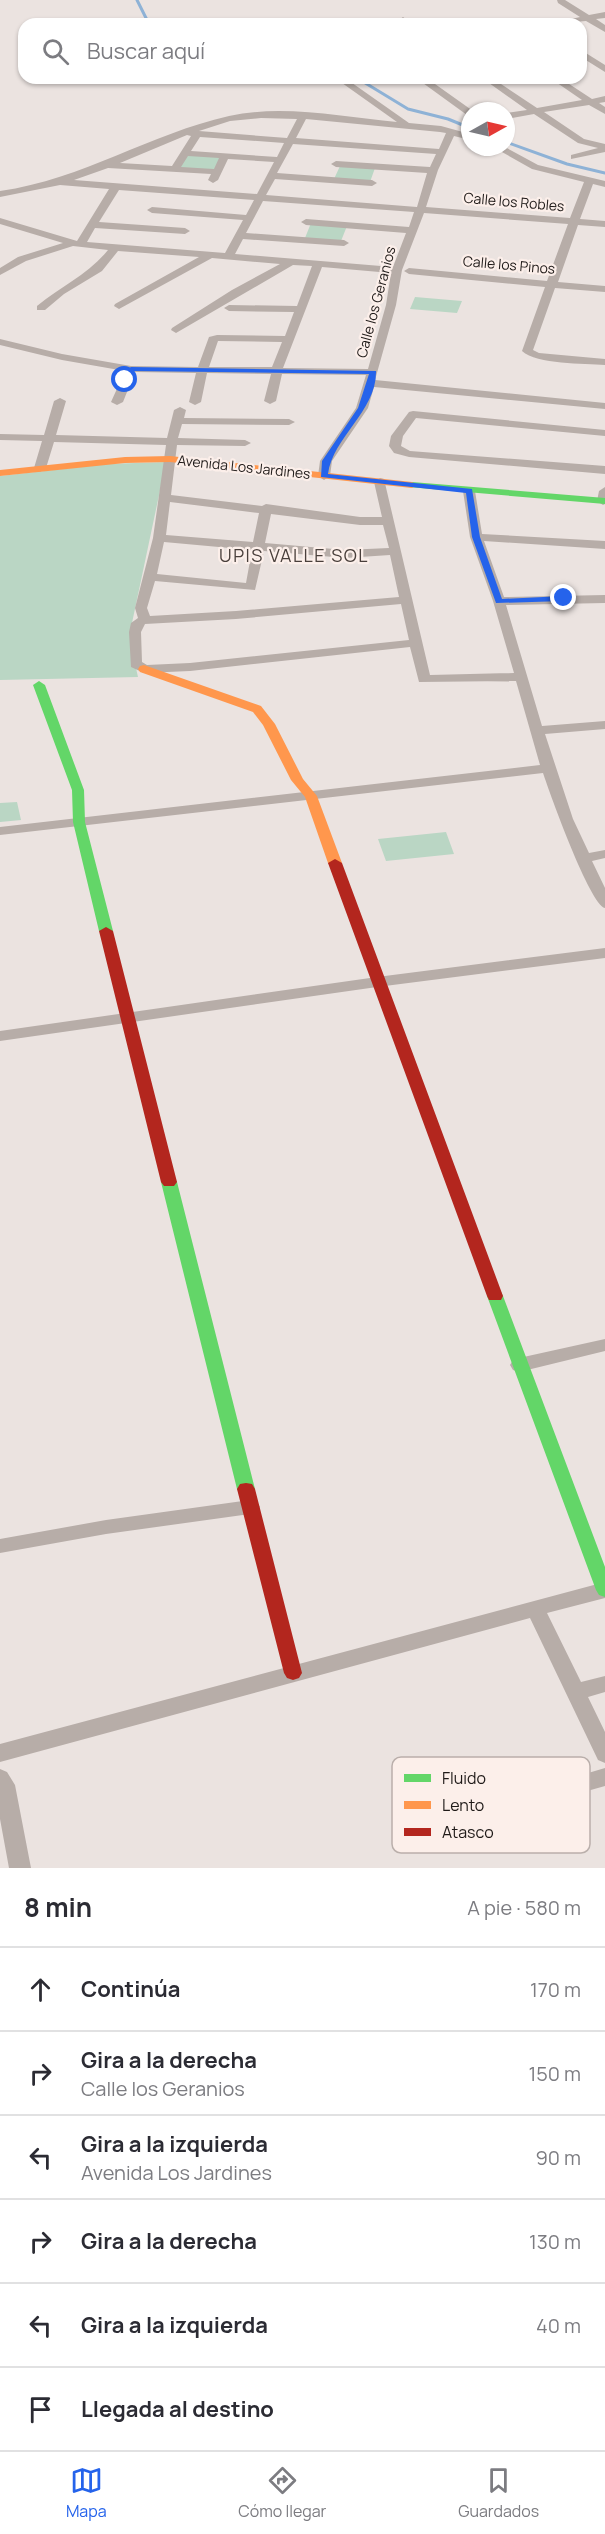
<!DOCTYPE html>
<html lang="es">
<meta charset="utf-8">
<style>
body{margin:0;font-family:Manrope,sans-serif;background:#f7f7f7;color:#2b2b33}
.compass{position:absolute;left:461px;top:102px;width:54px;height:54px;border-radius:50%;background:#fff;box-shadow:0 2px 4px #0004;rotate:82deg}
.stop{position:absolute;width:18px;height:18px;margin:-14px;border:4px solid #2563eb;border-radius:50%;background:#fff}
.stop.end{background:#2563eb;border-color:#fff;box-shadow:0 2px 6px #0008}
.list{margin:0;padding:0;list-style:none}
h2{display:flex;justify-content:space-between;align-items:center;height:78px;margin:0;padding:0 24px;font-size:26px}
h2 small{font-size:20px;font-weight:400;color:#7c7c81}
.list li{display:grid;grid-template-columns:39px 1fr auto;gap:18px;align-items:center;box-sizing:border-box;height:84px;padding:0 24px;border-top:2px solid #e1e1e2}
.list b{display:block;font-size:22px;white-space:nowrap}
.list p{margin:0;font-size:20px;white-space:nowrap;color:#7c7c81}
.list em{font-size:20px;font-style:normal;color:#7c7c81}
.icon{flex:none;width:33px;height:33px;fill:none;stroke:currentColor;stroke-width:2;stroke-linecap:round;stroke-linejoin:round}
.map{position:relative;flex:none;width:605px;height:1868px;overflow:hidden}
.search{position:absolute;background:#fff;box-shadow:0 2px 4px #0004;left:18px;right:18px;top:18px;height:66px;display:flex;align-items:center;gap:15px;box-sizing:border-box;padding:0 21px;border-radius:18px;color:#7c7c81;font-size:22px}
.sheet{height:582px;background:#fff}
nav{display:flex;justify-content:space-around;align-items:center;box-sizing:border-box;height:84px;border-top:2px solid #e1e1e2;background:#fff;font-size:16px;color:#7c7c81}
nav a{display:grid;justify-items:center;gap:3px}
nav .on{color:#2563eb}
.map>svg:first-child{display:block}
.green{fill:#bad6c4}
.lines{fill:none;stroke-linecap:round;stroke-linejoin:round}
.stream{stroke:#8eb2d6;stroke-width:3}
.street{fill:#b7ada8;fill-rule:evenodd}
.fast{fill:#63d668;fill-rule:evenodd}
.slow{fill:#ff974d;fill-rule:evenodd}
.jam{fill:#b3261e;fill-rule:evenodd}
.route{fill:#2563eb}
.labels{text-anchor:middle;stroke-width:4.5;stroke-linejoin:round;paint-order:stroke}
.far-street-label{font-size:14px;fill:#1f1a18;stroke:#fcefea}
.neighbourhood-label{font-size:18px;letter-spacing:1.5px;fill:#493f3b;stroke:#fcefea}
.key{fill:#fcefea;stroke:#baafab;stroke-width:1.5}
.key-label{font-size:16px;fill:#1f1a18}
</style>
<div class="map">
<svg width="605" height="1868" viewBox="0 0 605 1868">
<rect width="100%" height="100%" fill="#ebe3e0"/>
<path class="green" d="M185,155L220,157L214,171L178,168Z
M340,166L375,168L370,182L334,179Z
M311,223L347,226L341,241L305,238Z
M415,297L462,301L457,313L410,309Z
M166,462L132,623L134,659L138,677L0,680V476L106,464Z
M17,802L21,820L0,822V803Z
M446,832L454,854L386,861L378,839Z"/>
<g class="lines">
<path class="stream" d="M137,0L149,24
M357,78L408,109L448,119L470,128
M506,142L567,164L605,173"/>
<path class="street" d="M557,0H565L589,15L605,12V18L596,19L605,25V32L586,21L550,24L580,17L558,3Z
M403,17L412,24H403L399,20Z
M581,50L605,65V72L581,57Z
M335,78H345L409,123L441,126L470,134V140L454,136L438,170L426,207L570,218L584,182L532,169L493,147H505L538,165L605,181V187L593,184L580,219L605,221V227L578,225L558,282L605,286V292L555,288L533,350L539,353L605,359V365C584,363 537,365 522,351L545,287L409,274L404,271L409,268L547,281L568,224L424,213L402,270L396,305L375,380L605,403V409L374,387L368,408L332,461L330,476L324,480L318,476L320,461L356,408L366,375L282,374L276,401L270,404L264,401L271,374L207,373L201,402L195,405L189,402L196,373L135,372L123,402L117,405L111,402L125,371L62,360L0,345V339L62,354L131,366L198,367L209,337L217,335L285,336L294,312L229,311L224,308L229,305L297,306L312,266L293,265L176,333L171,330L172,328L232,290L280,264L212,258L119,309L114,306L115,304L199,257L118,251L102,271L64,294L45,310H37V306C61,286 89,274 108,250L73,246L26,261L0,275V268L18,257L63,243L0,224V218L77,241L109,189L60,185L0,197V191C84,179 149,134 229,116C283,104 343,117 397,122ZM261,118L297,119L287,138L199,131L230,121ZM306,119L440,132L446,133L439,149L296,138ZM187,135L191,136L172,166L120,163ZM200,137L284,143L277,157L191,151ZM293,144L436,154L430,167L336,161L331,164L336,167L427,173L417,207L266,195L275,179L372,186L377,183L372,180L277,173ZM188,156L219,158L214,169L181,167ZM228,159L274,162L257,194L74,180L108,168L211,174L208,180L213,183L218,180ZM119,190L254,200L246,215L152,207L147,210L152,213L243,220L225,253L87,242L95,228L185,234L190,231L185,228L99,222ZM263,201L414,212L409,227L306,219L301,222L306,225L406,233L393,267L235,254L243,239L344,246L349,243L344,240L246,233ZM322,267L391,273L386,305L368,369L283,368ZM218,341L282,342L272,367H209Z
M416,78L429,80L457,78L435,84L473,111H470V116L467,115Z
M482,78H492L537,108L582,100L550,78H560L592,99L605,96V102L599,103L605,107V114L589,105L544,112L584,139L605,144V152L571,159V155L598,148L578,143L534,114L506,119V113L527,110Z
M60,398L66,401L56,435L167,438L174,410L180,407L186,410L184,418L289,419L295,422L289,425L182,424L178,438L245,440L251,443L245,446L177,445L171,495L262,506L266,504L360,517H382L374,482L380,478L384,479L430,675L514,673L493,601L470,537L463,491L465,488L469,487L475,491L482,534L605,541V549L484,541L504,597L605,595V603L506,605L542,726L605,721V729L545,734L573,819L589,853L605,850V858L592,861L605,888V908C590,905 550,794 543,773L0,835V827L540,765L516,681L419,682L410,647L190,671L144,673L131,667L129,632L131,623L138,618L135,608L153,538L166,445L54,442L46,468L40,472L36,470L34,468L42,441L0,440V434L44,435L54,401ZM170,502L259,513L253,542L166,535ZM271,514L360,525H383L389,548L345,550L265,543ZM164,542L252,550L246,583L157,574ZM264,551L345,558L390,555L399,597L236,611L150,616L147,608L155,581L255,590ZM401,604L409,640L190,663L147,665L142,662L141,632L145,624L236,619Z
M413,411L605,430V436L416,418L403,436L401,446L410,451L605,466V474L409,457L394,453L389,446L391,436L409,412Z
M605,487V504L603,505L597,501L599,491Z
M605,948V958L377,987L0,1041V1031L377,977Z
M605,1339V1351L519,1372L513,1370L510,1365L513,1360L519,1358Z
M250,1500L257,1502L260,1507L257,1512L250,1514L106,1534L0,1553V1539L106,1520Z
M605,1582V1598L547,1613L581,1682L605,1676V1692L588,1697L605,1732V1763L598,1760L530,1618L0,1762V1744Z
M605,1768V1786L548,1802L541,1799L537,1793L541,1787Z
M0,1769L7,1772L15,1785L31,1868H9L0,1819Z"/>
<path class="fast" d="M412,482L605,498V504L408,487L407,485Z
M39,681L45,685L84,790L85,822L113,931L111,934L106,935L99,931L73,822L72,790L33,685Z
M169,1177L174,1178L177,1182L255,1489L252,1494L246,1495L240,1494L237,1489L161,1182L164,1178Z
M495,1290L501,1292L503,1296L605,1567V1597L599,1595L596,1590L487,1296L489,1292Z"/>
<path class="slow" d="M170,456L412,482L417,485L412,488L170,462L125,463L0,476V470L125,457Z
M144,665L261,706L275,724L303,779L317,796L342,863L340,866H330L328,863L305,797L291,780L263,725L253,712L140,672L138,669L140,666Z"/>
<path class="jam" d="M335,859L342,863L503,1296L501,1300H489L487,1296L328,863Z
M106,927L113,931L177,1182L174,1186H164L161,1182L99,931Z
M246,1483L252,1484L255,1489L302,1673L299,1678L293,1680L287,1678L284,1673L237,1489L240,1484Z"/>
</g>
<path class="route" d="M131,367L376,371C377,411 333,437 328,474L472,489L480,537L502,599L564,596L568,598L564,601L496,603L472,537L466,493L321,477L322,461L358,408L369,374L134,371L128,381H123L128,369Z"/>
<g class="labels">
<g class="far-street-label">
<text transform="translate(514 202) rotate(5)" y="5">Calle los Robles</text>
<text transform="translate(509 265) rotate(5)" y="5">Calle los Pinos</text>
<text transform="translate(376 302) rotate(-75)" y="5">Calle los Geranios</text>
<text transform="translate(244 467) rotate(6)" y="5">Avenida Los Jardines</text>
</g>
<g class="neighbourhood-label">
<text x="294" y="562">UPIS VALLE SOL</text>
</g>
</g>
<rect x="392" y="1757" width="198" height="96" rx="9" class="key"/>
<rect x="404" y="1774" width="27" height="8" fill="#63d668"/>
<rect x="404" y="1801" width="27" height="8" fill="#ff974d"/>
<rect x="404" y="1828" width="27" height="8" fill="#b3261e"/>
<g class="key-label">
<text x="442" y="1784">Fluido</text>
<text x="442" y="1811">Lento</text>
<text x="442" y="1838">Atasco</text>
</g>
</svg>
<svg class="compass" viewBox="-18 -18 36 36"><path d="M0-13l5 13h-10z" fill="#e53935"/><path d="M0 13l5-13h-10z" fill="#7c7c81"/></svg>
<div class="stop" style="left:125px;top:380px"></div>
<div class="stop end" style="left:564px;top:598px"></div>
<div class="search"><svg class="icon" aria-label="search" viewBox="0 0 24 24"><circle cx="10" cy="10" r="6"/><path d="M15 15l6 6"/></svg>Buscar aquí</div>
</div>
<section class="sheet">
<h2>8 min<small>A pie · 580 m</small></h2>
<ul class="list">
<li><svg class="icon" aria-label="ahead" viewBox="0 0 24 24"><path d="M12 20V5M6 11l6-6 6 6"/></svg><div><b>Continúa</b></div><em>170 m</em></li>
<li><svg class="icon" aria-label="right" viewBox="0 0 24 24"><path d="M7 20v-9h11M14 6l5 5-5 5"/></svg><div><b>Gira a la derecha</b><p>Calle los Geranios</p></div><em>150 m</em></li>
<li><svg class="icon" aria-label="left" viewBox="0 0 24 24"><path d="M17 20v-9H6M10 6l-5 5 5 5"/></svg><div><b>Gira a la izquierda</b><p>Avenida Los Jardines</p></div><em>90 m</em></li>
<li><svg class="icon" aria-label="right" viewBox="0 0 24 24"><path d="M7 20v-9h11M14 6l5 5-5 5"/></svg><div><b>Gira a la derecha</b></div><em>130 m</em></li>
<li><svg class="icon" aria-label="left" viewBox="0 0 24 24"><path d="M17 20v-9H6M10 6l-5 5 5 5"/></svg><div><b>Gira a la izquierda</b></div><em>40 m</em></li>
<li><svg class="icon" aria-label="arrive" viewBox="0 0 24 24"><path d="M6 21V4h12l-3 4 3 4H6"/></svg><div><b>Llegada al destino</b></div></li>
</ul>
</section>
<nav>
<a class="on"><svg class="icon" aria-label="map" viewBox="0 0 24 24"><path d="M3 6l6-2 6 2 6-2v14l-6 2-6-2-6 2zM9 4v14M15 6v14"/></svg>Mapa</a>
<a><svg class="icon" aria-label="directions" viewBox="0 0 24 24"><path d="M12 3l9 9-9 9-9-9zM9 14v-3h6M13 9l2 2-2 2"/></svg>Cómo llegar</a>
<a><svg class="icon" aria-label="saved" viewBox="0 0 24 24"><path d="M7 4h10v16l-5-4-5 4z"/></svg>Guardados</a>
</nav>
